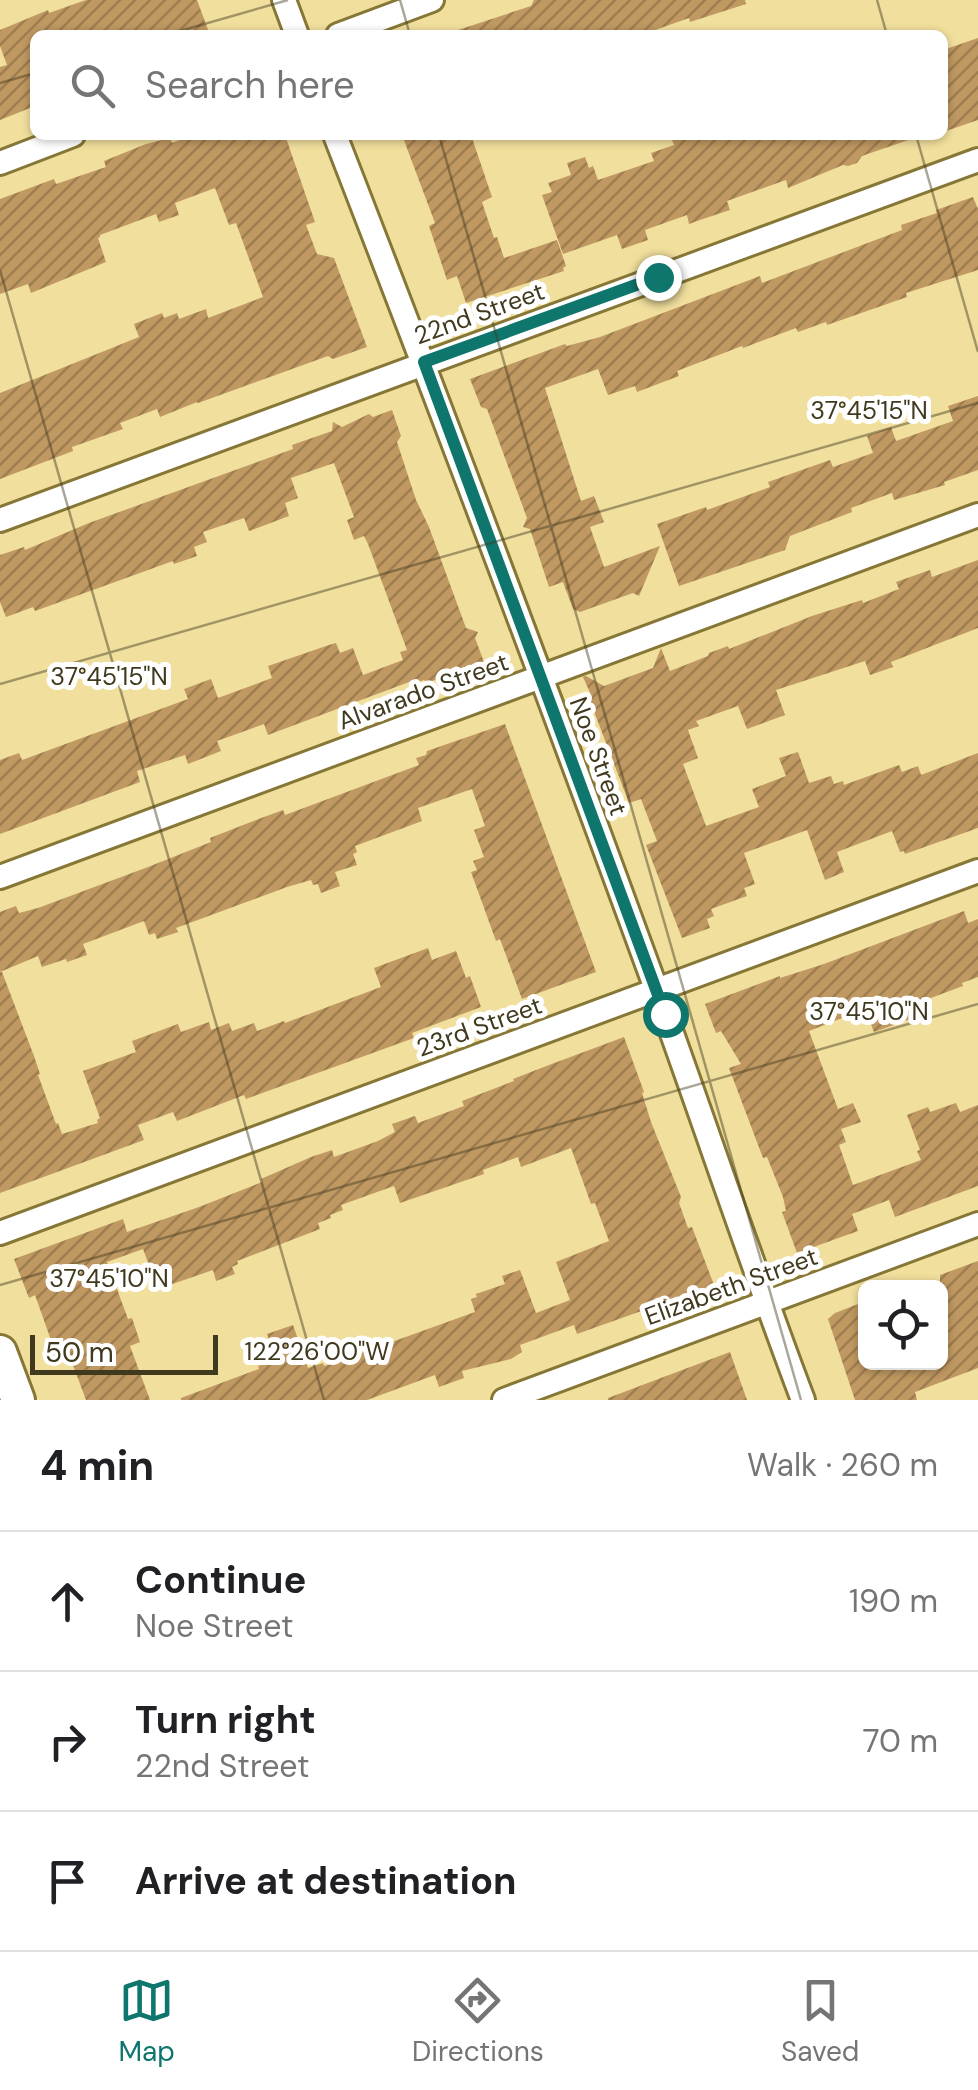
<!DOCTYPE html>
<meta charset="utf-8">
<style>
body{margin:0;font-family:"DM Sans",sans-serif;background:#f6f6f6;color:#202124}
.controls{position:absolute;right:30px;bottom:30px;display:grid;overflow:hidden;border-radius:15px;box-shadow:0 2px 8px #0004}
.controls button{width:90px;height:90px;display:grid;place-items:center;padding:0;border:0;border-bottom:2px solid #e0e0e0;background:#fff;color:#202124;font:50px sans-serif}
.scale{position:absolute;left:30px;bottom:25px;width:188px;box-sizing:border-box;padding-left:10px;border:5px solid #41391e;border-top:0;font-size:28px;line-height:35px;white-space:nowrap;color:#41391e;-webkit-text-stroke:8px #fff;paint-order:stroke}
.stop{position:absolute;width:30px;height:30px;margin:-22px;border:8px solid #0f766e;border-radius:50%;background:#fff}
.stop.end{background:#0f766e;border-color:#fff;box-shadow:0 2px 10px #0008}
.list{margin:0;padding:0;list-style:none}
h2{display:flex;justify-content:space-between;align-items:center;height:130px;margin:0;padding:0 40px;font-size:42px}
h2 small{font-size:32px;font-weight:400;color:#757577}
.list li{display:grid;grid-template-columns:65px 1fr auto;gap:30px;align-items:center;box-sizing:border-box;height:140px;padding:0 40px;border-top:2px solid #e0e0e0}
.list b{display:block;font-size:38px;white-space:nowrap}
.list p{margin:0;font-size:32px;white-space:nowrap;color:#757577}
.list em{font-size:32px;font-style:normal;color:#757577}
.icon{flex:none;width:55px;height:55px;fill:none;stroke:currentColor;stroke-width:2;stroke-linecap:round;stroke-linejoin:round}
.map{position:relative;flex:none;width:978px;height:1400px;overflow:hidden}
.search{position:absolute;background:#fff;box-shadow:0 2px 8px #0004;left:30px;right:30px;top:30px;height:110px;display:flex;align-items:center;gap:25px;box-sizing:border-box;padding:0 35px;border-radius:15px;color:#757577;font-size:38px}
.sheet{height:550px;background:#fff}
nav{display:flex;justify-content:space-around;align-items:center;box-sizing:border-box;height:140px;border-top:2px solid #e0e0e0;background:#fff;font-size:28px;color:#757577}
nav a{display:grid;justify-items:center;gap:5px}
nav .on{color:#0f766e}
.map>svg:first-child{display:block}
.building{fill:url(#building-hatch)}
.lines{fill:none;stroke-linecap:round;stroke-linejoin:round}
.street-casing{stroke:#877736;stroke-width:28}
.secondary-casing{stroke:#877736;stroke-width:38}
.street{stroke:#fff;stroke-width:22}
.secondary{stroke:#fff;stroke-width:32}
.route{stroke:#0f766e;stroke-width:12}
.ticks{fill:none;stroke:#41391e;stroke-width:2.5;stroke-opacity:0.45}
.labels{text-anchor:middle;stroke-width:10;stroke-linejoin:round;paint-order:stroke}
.street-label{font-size:25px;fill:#41391e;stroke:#fff}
.ticks-label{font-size:25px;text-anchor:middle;fill:#41391e;stroke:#fff;stroke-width:10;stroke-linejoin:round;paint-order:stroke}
</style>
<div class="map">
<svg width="978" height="1400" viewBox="0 0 978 1400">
<defs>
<pattern id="building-hatch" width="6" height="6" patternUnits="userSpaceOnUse" patternTransform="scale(2.5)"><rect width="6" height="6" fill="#c09861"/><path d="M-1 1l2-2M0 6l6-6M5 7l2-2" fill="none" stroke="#9e7d4f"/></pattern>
</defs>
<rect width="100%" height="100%" fill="#f1df9d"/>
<path class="building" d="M86,0H197L210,35H35V106L0,120V67L7,65L0,46V30L48,10L49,13Z
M534,0H745L746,4L690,22L689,18L641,35H456L455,31L531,6Z
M978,38V120L943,132V50Z
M192,135H285L315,222L306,225L317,254L334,258L367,347L333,359L328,356L198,403L197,402L160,417L157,409L120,423L123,429L72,447L73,451L0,479V393L139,337L134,324L162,313L164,318L177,313L179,319L206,309L208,318L263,297L236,223L229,225L215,188L175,203L179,215L159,222L156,214L100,235V237L98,238L106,262L31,293L28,284L0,294V199L54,179L56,184L106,167L104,161L146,144L170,138L172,143Z
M402,135H471L492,197L482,202L494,238L497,237L504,258L557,240L566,266L563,268L564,271L466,303L457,276L447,280L429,226L435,223Z
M670,135H914V138L862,156L857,163L848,166L843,165L788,188L786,180L727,201L730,210L700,220L689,224L687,215L645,230L648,240L622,249L617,235L563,254L542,195L552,192L548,183L571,175L567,163L585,157L589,168L593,166L598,180L654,161L651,153L674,145Z
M973,197L978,209V270L906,293L907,297L827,325L826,322L798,332L796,328L743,348L742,346L677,371L679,376L637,392L635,386L608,395L598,369L545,388L581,501L594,496L604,522L590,527L604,567L660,546L639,596L633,593L580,612L573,609L563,582L549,587L530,529L523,527L527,518L487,409L481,407L470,379L565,344L567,346L600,337L760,276L762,283L902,230L901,225L937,213L936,210Z
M978,396V470L944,482L945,485L894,500L892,493L851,508L852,512L790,536L785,550L679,586L657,524L706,507L707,510L770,487L768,482L830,460L833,467L873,453L867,436L891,427L896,441L953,421L948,406Z
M392,410L401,436L397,442L416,500L429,527L466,628L478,632L475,638L484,662L427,683L424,680L418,682L417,679L268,735L264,724L217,741L221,751L188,764L185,755L137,771L140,782L0,834V760L19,753L22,760L188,699L184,689L211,679L218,698L272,678L268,666L329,645L336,643L340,653L353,648L363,675L403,660L400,652L407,650L368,544L364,536L354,540L347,520L354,517L334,463L291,478L298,498L285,503L289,516L249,531L244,518L203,532L207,542L194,547L197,556L174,564L173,561L35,611L33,607L6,617L0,602V555L24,547L25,550L89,523L293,449L292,445L332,431L333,422L342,427L369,414L373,417Z
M978,560V628L891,662L893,667L870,675L865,661L776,690L785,715L747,729L738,706L696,721L699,726L688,730L698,758L683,764L706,826L759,807L752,789L786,776L779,758L798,752L809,783L831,776L834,784L843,781L844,785L899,765L902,772L918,766L921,775L978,753V828L905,854L904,851L900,852L892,831L837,852L844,872L825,880L807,830L744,853L755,884L744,888L747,896L711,909L714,916L707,919L710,928L682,938L646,845L657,841L641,799L629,803L590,701L592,697L583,677L586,676L604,686L653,668L661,648L670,671L708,656L709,653L728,646L729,649L812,616L862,600L863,603L899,589L896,582L930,570L932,577Z
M505,724L596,972L522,999L500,939L496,941L471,872L477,870L473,861L484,857L474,830L485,826L472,789L418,808L422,821L355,846L357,852L353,854L357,865L335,872L340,886L321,893L318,884L313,885L311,880L287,887L176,928L178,932L157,939L155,933L149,935L144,921L83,944L87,955L67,962L66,959L42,967L38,956L0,972V912L16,906L19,913L38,908L148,867L211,842L210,838L256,820L283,810L285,815L419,765L416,758L426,755L427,751Z
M964,911L968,923L978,919V977L962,983L963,986L920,1002L925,1014L874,1032L865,1009L809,1031L838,1109L853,1103L861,1122L841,1129L846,1142L839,1145L853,1185L921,1160L917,1151L920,1150L907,1115L928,1107L930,1112L956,1103L960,1112L978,1105V1186L895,1217L889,1200L852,1214L858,1231L797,1253L782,1212L786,1211L783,1197L767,1157L763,1158L729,1068L741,1064L721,1031L716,1033L705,1004L780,976V978L824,964Z
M428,948L432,960L456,951L466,978L470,976L481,1007L412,1033L414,1038L246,1099L244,1095L177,1121L173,1112L138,1125L144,1140L0,1193V972H2L34,1056L40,1074L38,1075L56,1124L58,1123L62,1134L98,1123L97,1120L100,1118L83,1071L136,1052L132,1041L178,1024L181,1032L209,1022L211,1030L229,1023L232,1031L254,1023L257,1031L284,1021L285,1023L381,987L374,968Z
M624,1037L644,1092L642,1093L651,1122L681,1197L679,1203L688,1228L692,1227L714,1285L577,1334L574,1325L520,1345L522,1352L511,1359L462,1371L464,1378L439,1387L435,1375L367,1400H181V1398L259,1369L258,1366L276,1360L267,1334L293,1325L308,1368L323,1363L324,1366L339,1361L475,1312L471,1299L477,1297L476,1294L505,1284L502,1276L520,1270L536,1313L570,1300L556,1262L609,1241L595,1203L591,1204L571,1148L521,1167L518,1157L483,1170L484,1174L400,1203L394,1186L341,1205L343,1210L330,1215L331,1218L318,1223L320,1229L237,1261L238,1264L232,1267L235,1274L216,1281L213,1270L158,1289L143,1249L107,1262L128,1319L132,1318L140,1342L130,1346L150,1400H86L64,1341L52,1343L35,1295L29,1298L14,1259L123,1219L127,1232L199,1207L262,1182L261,1179L311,1157L332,1150L334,1157L378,1141L395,1132L392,1124L415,1116L418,1123L464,1106L462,1101L514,1081L513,1079L549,1065Z
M978,1261V1368L915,1392L917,1400H855L828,1319L835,1313L866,1301V1362H940V1275Z
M730,1352L747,1400H608V1398Z"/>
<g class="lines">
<g class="street-casing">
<path id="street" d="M284,0L297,35
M338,35L432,0
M335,135C445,418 551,701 655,986C705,1124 751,1263 803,1400
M0,163L73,135
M0,520L978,160
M0,877L978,515
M0,1233L978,871
M504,1400L978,1224"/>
</g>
<g class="secondary-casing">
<path id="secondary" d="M0,1352L18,1400"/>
</g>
<use href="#street" class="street"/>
<use href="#secondary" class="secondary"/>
</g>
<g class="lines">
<path class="route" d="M658,277L424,362L665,1014"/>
</g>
<path class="ticks" d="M400,0L410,35M877,0L887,35M166,35L288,0M0,83L35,73M439,135L801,1400M916,135L978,352M0,270L324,1400M0,684L978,403M0,1285L978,1004"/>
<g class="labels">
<g class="street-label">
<text transform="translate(479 313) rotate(-20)" y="9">22nd Street</text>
<text transform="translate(423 691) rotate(-20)" y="9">Alvarado Street</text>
<text transform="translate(599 756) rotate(70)" y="9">Noe Street</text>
<text transform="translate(479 1026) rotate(-20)" y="9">23rd Street</text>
<text transform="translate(731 1286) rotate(-20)" y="9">Elizabeth Street</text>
</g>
</g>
<g class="ticks-label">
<text x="869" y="419">37°45'15"N</text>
<text x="109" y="685">37°45'15"N</text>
<text x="869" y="1020">37°45'10"N</text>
<text x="109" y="1287">37°45'10"N</text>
<text x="317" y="1360">122°26'00"W</text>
</g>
</svg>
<div class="controls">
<button><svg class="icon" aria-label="locate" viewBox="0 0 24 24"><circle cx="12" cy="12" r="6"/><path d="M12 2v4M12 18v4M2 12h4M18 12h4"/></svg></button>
</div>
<div class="scale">50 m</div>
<div class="stop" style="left:665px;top:1014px"></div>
<div class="stop end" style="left:658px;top:277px"></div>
<div class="search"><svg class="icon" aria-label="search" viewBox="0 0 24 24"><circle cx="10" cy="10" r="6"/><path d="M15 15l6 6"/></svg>Search here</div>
</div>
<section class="sheet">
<h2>4 min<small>Walk · 260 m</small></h2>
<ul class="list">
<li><svg class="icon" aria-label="ahead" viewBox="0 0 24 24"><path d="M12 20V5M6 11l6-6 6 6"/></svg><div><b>Continue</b><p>Noe Street</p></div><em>190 m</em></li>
<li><svg class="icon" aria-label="right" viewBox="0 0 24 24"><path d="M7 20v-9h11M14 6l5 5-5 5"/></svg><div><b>Turn right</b><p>22nd Street</p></div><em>70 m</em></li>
<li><svg class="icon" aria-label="arrive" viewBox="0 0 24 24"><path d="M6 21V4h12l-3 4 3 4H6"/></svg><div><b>Arrive at destination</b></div></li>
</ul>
</section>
<nav>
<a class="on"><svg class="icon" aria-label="map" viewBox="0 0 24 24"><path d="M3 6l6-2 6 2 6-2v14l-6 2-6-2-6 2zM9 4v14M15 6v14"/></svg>Map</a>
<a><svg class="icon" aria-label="directions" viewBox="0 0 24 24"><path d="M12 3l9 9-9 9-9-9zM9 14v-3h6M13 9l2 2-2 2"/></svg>Directions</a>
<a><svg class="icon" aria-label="saved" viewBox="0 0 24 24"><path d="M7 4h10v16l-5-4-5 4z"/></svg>Saved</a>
</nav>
